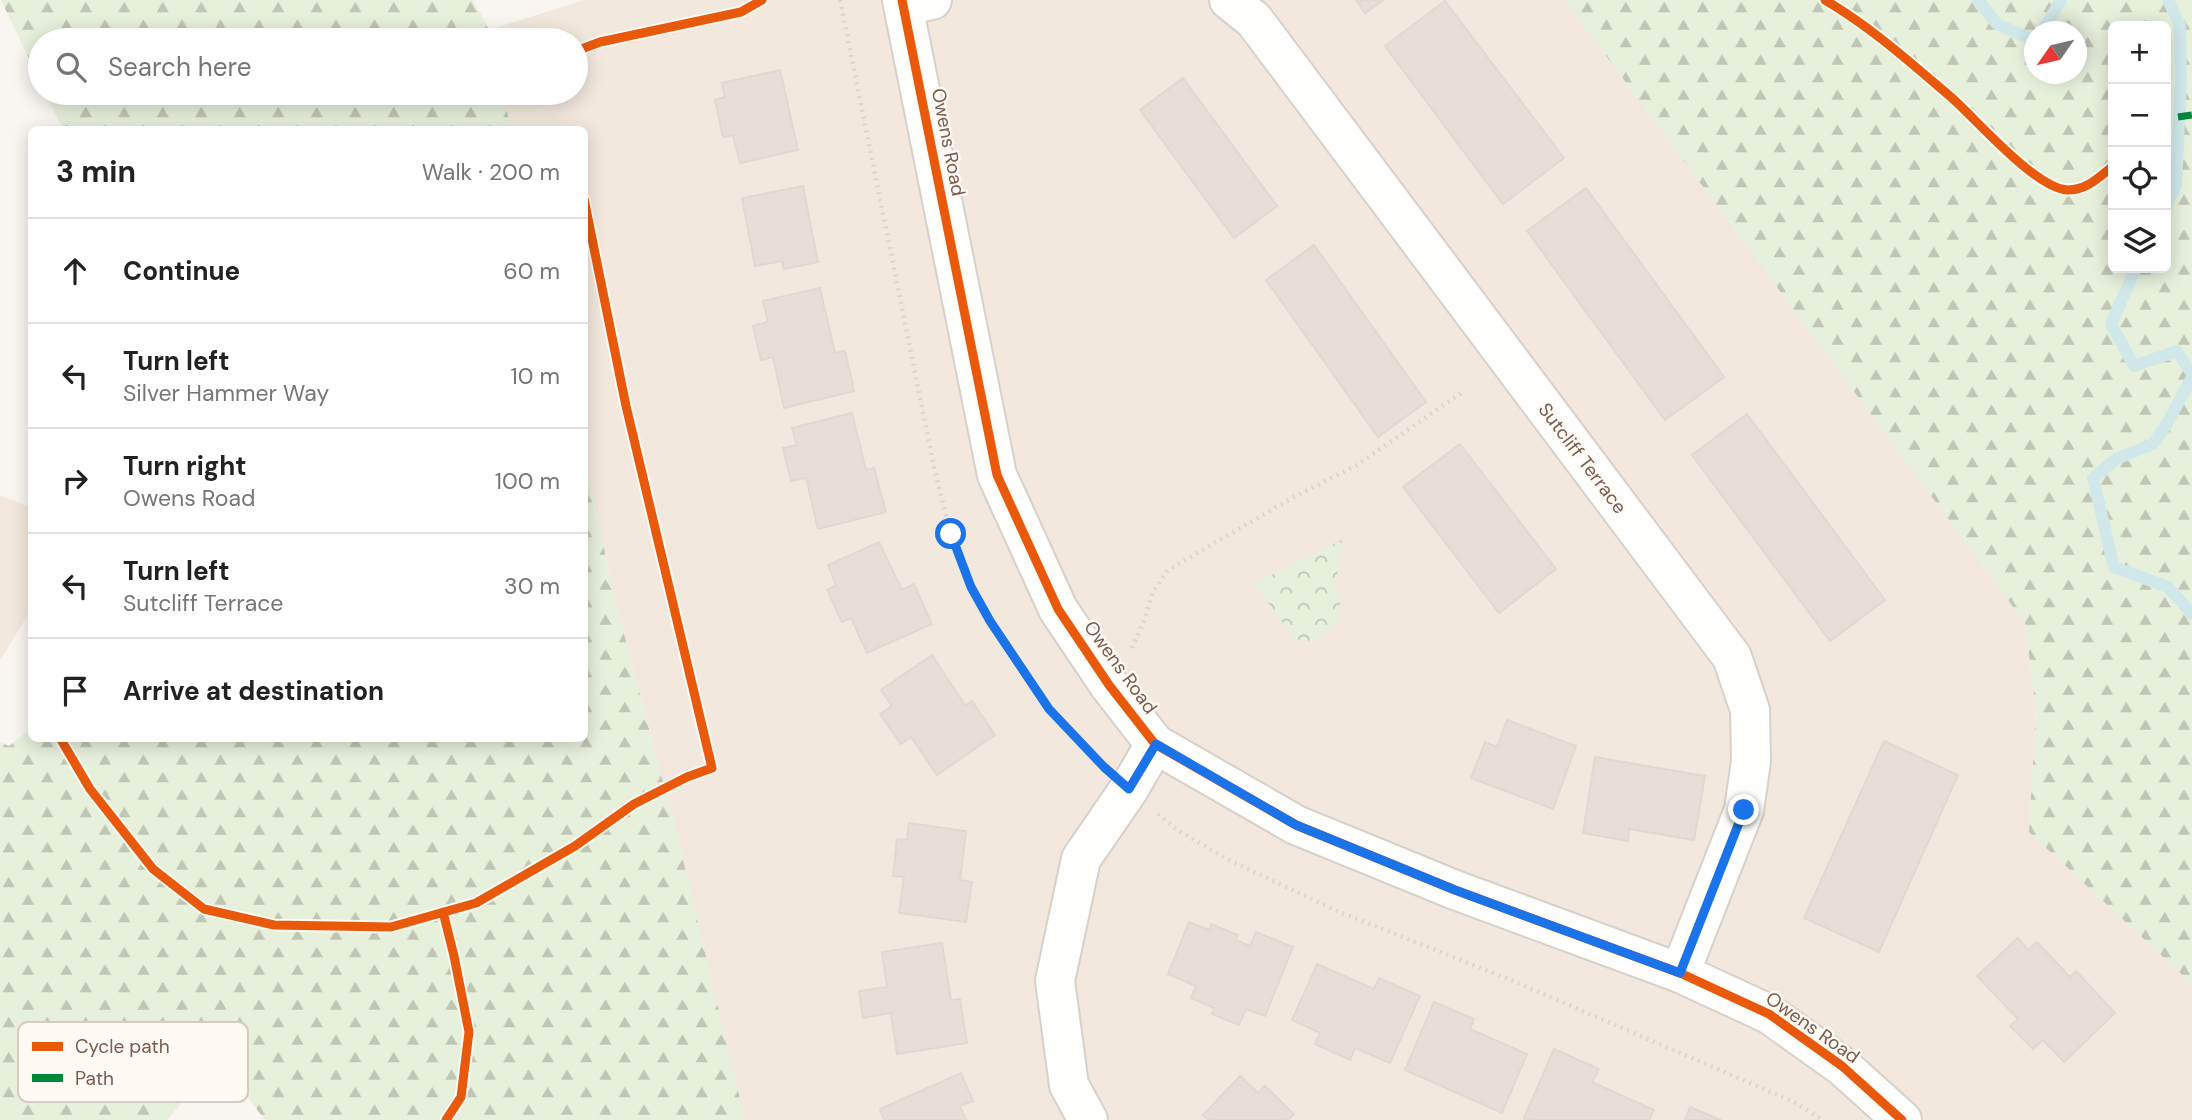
<!DOCTYPE html>
<meta charset="utf-8">
<style>
body{margin:0;font-family:"DM Sans",sans-serif;background:#f2f2f2;color:#222}
.controls{position:absolute;right:21px;top:21px;display:grid;overflow:hidden;border-radius:10px;box-shadow:0 4px 18px #0003}
.controls button{width:63px;height:63px;display:grid;place-items:center;padding:0;border:0;border-bottom:2px solid #e0e0e0;background:#fff;color:#222;font:35px sans-serif}
.compass{position:absolute;left:2024px;top:21px;width:63px;height:63px;border-radius:50%;background:#fff;box-shadow:0 4px 18px #0003;rotate:236deg}
.stop{position:absolute;width:21px;height:21px;margin:-16px;border:5px solid #1a73e8;border-radius:50%;background:#fff}
.stop.end{background:#1a73e8;border-color:#fff;box-shadow:0 2px 7px #0008}
.list{margin:0;padding:0;list-style:none}
h2{display:flex;justify-content:space-between;align-items:center;height:91px;margin:0;padding:0 28px;font-size:30px}
h2 small{font-size:23px;font-weight:400;color:#767676}
.list li{display:grid;grid-template-columns:46px 1fr auto;gap:21px;align-items:center;box-sizing:border-box;height:105px;padding:0 28px;border-top:2px solid #e0e0e0}
.list b{display:block;font-size:26px;white-space:nowrap}
.list p{margin:0;font-size:23px;white-space:nowrap;color:#767676}
.list em{font-size:23px;font-style:normal;color:#767676}
.icon{flex:none;width:38px;height:38px;fill:none;stroke:currentColor;stroke-width:2;stroke-linecap:round;stroke-linejoin:round}
.map{position:relative;flex:none;width:2192px;height:1120px;overflow:hidden}
.search{position:absolute;background:#fff;box-shadow:0 4px 18px #0003;left:28px;top:28px;width:560px;height:77px;display:flex;align-items:center;gap:18px;box-sizing:border-box;padding:0 24px;border-radius:38px;color:#767676;font-size:26px}
.panel{position:absolute;background:#fff;box-shadow:0 4px 18px #0003;left:28px;top:126px;width:560px;height:616px;border-radius:10px}
.map>svg:first-child{display:block}
.residential{fill:#f2e8de}
.forest{fill:url(#forest-firs);fill-rule:evenodd}
.park{fill:url(#park-crowns)}
.lines{fill:none;stroke-linecap:round;stroke-linejoin:round}
.stream{stroke:#d0e8ea;stroke-width:12}
.building{fill:#e6ded7;stroke:#e2d8d2;stroke-width:2}
.minor-casing{stroke:#d7d1cb;stroke-width:42}
.tertiary-casing{stroke:#d7d1cb;stroke-width:42}
.path{stroke:#dcd5d0;stroke-width:4.5;stroke-dasharray:2 5;stroke-linecap:butt}
.minor{stroke:#fefefd;stroke-width:38}
.tertiary{stroke:#fefefd;stroke-width:38}
.quiet{stroke:#00873e;stroke-width:7;stroke-dasharray:14 7;stroke-linecap:butt}
.cycleway-casing{stroke:#fffaf3;stroke-width:13}
.cycleway{stroke:#e8590c;stroke-width:9}
.route{stroke:#1a73e8;stroke-width:9}
.labels{text-anchor:middle;stroke-width:5;stroke-linejoin:round;paint-order:stroke}
.street-label{font-size:19px;fill:#7a5c4d;stroke:#fffaf3}
.key{fill:#fffaf3;stroke:#d7cbc1;stroke-width:2}
.key-label{font-size:19px;fill:#7a5c4d}
</style>
<div class="map">
<svg width="2192" height="1120" viewBox="0 0 2192 1120">
<defs>
<pattern id="forest-firs" width="22" height="20" patternUnits="userSpaceOnUse" patternTransform="scale(1.75)"><rect width="22" height="20" fill="#e7f0db"/><path d="M5 1l3.5 6h-7zM16 11l3.5 6h-7z" fill="#c0c6b4"/></pattern>
<pattern id="park-crowns" width="20" height="18" patternUnits="userSpaceOnUse" patternTransform="scale(1.75)"><rect width="20" height="18" fill="#e7f0db"/><path d="M2 6a3 3 0 1 1 6 0M12 15a3 3 0 1 1 6 0" fill="none" stroke="#c0c6b4"/></pattern>
</defs>
<rect width="100%" height="100%" fill="#f9f5f0"/>
<path class="residential" d="M584,0H1565L2025,623L2036,709L2029,832L2192,984V1120H744L680,847L616,603L585,462L584,130L511,129L503,93H576V40H492L489,30Z
M0,495L32,508L31,610L0,660Z"/>
<path class="forest" d="M1,0H473L489,30L492,40H40V82Z
M1565,0H2192V984L2029,832L2036,709L2025,623ZM2113,26H2166V268H2113ZM2035,32H2076V74H2035Z
M45,93H503L511,129H63Z
M585,462L616,603L680,847L745,1120H265L219,1060L167,1120H0V742L9,746L31,728L32,738H584Z"/>
<path class="park" d="M1342,540L1335,590L1341,596L1337,622L1312,642L1295,639L1254,584Z"/>
<g class="lines">
<path class="stream" d="M1978,0L1997,24L2035,41
M2042,32L2061,0
M2166,206L2176,186L2181,80L2180,25L2168,0
M2136,268L2111,324L2134,366L2177,351L2192,374
M2192,377L2168,422L2153,444L2116,459L2093,478L2114,567L2168,587L2192,614"/>
</g>
<path class="building" d="M1356,0H1383L1365,13Z
M1445,1L1564,158L1503,204L1385,46Z
M780,70L798,150L740,163L733,135L723,137L715,100L725,97L722,83Z
M1183,78L1277,206L1234,238L1140,110Z
M803,186L818,262L784,269L782,261L755,266L742,198Z
M1586,188L1724,377L1665,420L1527,231Z
M1314,245L1426,402L1378,437L1266,280Z
M820,288L835,353L845,351L854,391L784,408L773,357L761,360L753,326L768,322L763,301Z
M852,413L866,470L874,468L886,512L818,529L806,478L791,481L783,448L797,445L792,428Z
M1747,414L1885,600L1830,641L1692,455Z
M1460,444L1556,569L1499,613L1403,487Z
M879,542L902,590L914,584L932,624L867,653L851,618L842,622L827,590L836,585L828,565Z
M932,655L965,705L972,701L995,735L937,775L911,737L901,744L880,714L892,706L881,690Z
M1507,720L1576,746L1553,809L1471,778L1485,742L1497,747Z
M1884,741L1958,775L1879,952L1804,918Z
M1595,757L1705,776L1694,840L1629,829L1628,841L1583,833Z
M909,823L966,831L960,880L972,882L966,922L899,913L904,877L893,876L897,839L907,840Z
M1189,922L1209,930L1211,924L1238,935L1236,940L1250,946L1256,932L1293,947L1265,1016L1246,1009L1239,1025L1212,1014L1214,1008L1191,998L1196,986L1168,974Z
M2018,938L2028,950L2037,942L2070,977L2076,971L2115,1013L2064,1062L2043,1040L2033,1049L2010,1026L2018,1019L1977,976Z
M942,943L951,1000L960,999L967,1043L897,1054L891,1013L863,1018L859,991L887,987L882,952Z
M1317,964L1374,989L1379,978L1420,996L1390,1063L1355,1048L1350,1060L1315,1044L1320,1033L1292,1020Z
M1434,1002L1474,1019L1470,1029L1527,1054L1502,1113L1405,1070Z
M1554,1049L1599,1069L1592,1082L1654,1110L1649,1120H1529L1524,1118Z
M961,1073L973,1101L960,1106L966,1120H884L880,1109Z
M1240,1076L1258,1093L1265,1086L1294,1114L1288,1120H1208L1203,1115Z
M1690,1107L1721,1120H1685Z"/>
<g class="lines">
<g class="minor-casing">
<path id="minor" d="M1229,0L1254,20L1732,657L1750,710L1751,761L1744,810L1680,973
M904,6L932,0
M1088,1120L1069,1085L1055,981L1081,859L1129,789L1155,744"/>
</g>
<g class="tertiary-casing">
<path id="tertiary" d="M902,0L997,475L1058,609L1109,685L1155,744L1296,825L1455,890L1680,973L1769,1014L1842,1066L1902,1120"/>
</g>
<path class="path" d="M840,0L935,472L951,534L971,587L990,621L1049,709L1101,764
M1132,648L1144,620L1153,592L1168,570L1292,498L1357,465L1461,393
M1158,814L1176,829L1225,858L1337,911L1506,978L1794,1102L1823,1120"/>
<use href="#minor" class="minor"/>
<use href="#tertiary" class="tertiary"/>
<path class="quiet" d="M2178,117L2192,115"/>
<g class="cycleway-casing">
<path id="cycleway" d="M902,0L997,475L1058,609L1109,685L1155,744L1296,825L1455,890L1680,973L1769,1014L1842,1066L1902,1120
M1825,0C1871,27 1911,63 1952,98C1977,120 2036,189 2068,190C2087,190 2099,177 2113,166
M576,51L600,42L741,12L762,0
M60,738L90,789L153,869L204,909L274,925L391,927L476,903L575,846L634,804L687,777L712,768L626,406L584,199
M443,912L454,956L469,1032L461,1097L446,1120"/>
</g>
<use href="#cycleway" class="cycleway"/>
</g>
<g class="lines">
<path class="route" d="M951,534L971,587L990,621L1049,709L1104,767L1129,789L1156,744L1296,825L1455,890L1680,973L1744,810"/>
</g>
<g class="labels">
<g class="street-label">
<text transform="translate(949 142) rotate(79)" y="7">Owens Road</text>
<text transform="translate(1583 458) rotate(53)" y="7">Sutcliff Terrace</text>
<text transform="translate(1121 667) rotate(54)" y="7">Owens Road</text>
<text transform="translate(1813 1027) rotate(35)" y="7">Owens Road</text>
</g>
</g>
<rect x="18" y="1022" width="230" height="80" rx="10" class="key"/>
<rect x="32" y="1042" width="31" height="9" fill="#e8590c"/>
<rect x="32" y="1074" width="31" height="8" fill="#00873e"/>
<g class="key-label">
<text x="75" y="1053">Cycle path</text>
<text x="75" y="1085">Path</text>
</g>
</svg>
<div class="controls">
<button>+</button>
<button>−</button>
<button><svg class="icon" aria-label="locate" viewBox="0 0 24 24"><circle cx="12" cy="12" r="6"/><path d="M12 2v4M12 18v4M2 12h4M18 12h4"/></svg></button>
<button><svg class="icon" aria-label="layers" viewBox="0 0 24 24"><path d="M12 4l9 5-9 5-9-5zM3 14l9 5 9-5"/></svg></button>
</div>
<svg class="compass" viewBox="-18 -18 36 36"><path d="M0-13l5 13h-10z" fill="#e53935"/><path d="M0 13l5-13h-10z" fill="#767676"/></svg>
<div class="stop" style="left:951px;top:534px"></div>
<div class="stop end" style="left:1744px;top:810px"></div>
<div class="search"><svg class="icon" aria-label="search" viewBox="0 0 24 24"><circle cx="10" cy="10" r="6"/><path d="M15 15l6 6"/></svg>Search here</div>
<section class="panel">
<h2>3 min<small>Walk · 200 m</small></h2>
<ul class="list">
<li><svg class="icon" aria-label="ahead" viewBox="0 0 24 24"><path d="M12 20V5M6 11l6-6 6 6"/></svg><div><b>Continue</b></div><em>60 m</em></li>
<li><svg class="icon" aria-label="left" viewBox="0 0 24 24"><path d="M17 20v-9H6M10 6l-5 5 5 5"/></svg><div><b>Turn left</b><p>Silver Hammer Way</p></div><em>10 m</em></li>
<li><svg class="icon" aria-label="right" viewBox="0 0 24 24"><path d="M7 20v-9h11M14 6l5 5-5 5"/></svg><div><b>Turn right</b><p>Owens Road</p></div><em>100 m</em></li>
<li><svg class="icon" aria-label="left" viewBox="0 0 24 24"><path d="M17 20v-9H6M10 6l-5 5 5 5"/></svg><div><b>Turn left</b><p>Sutcliff Terrace</p></div><em>30 m</em></li>
<li><svg class="icon" aria-label="arrive" viewBox="0 0 24 24"><path d="M6 21V4h12l-3 4 3 4H6"/></svg><div><b>Arrive at destination</b></div></li>
</ul>
</section>
</div>
